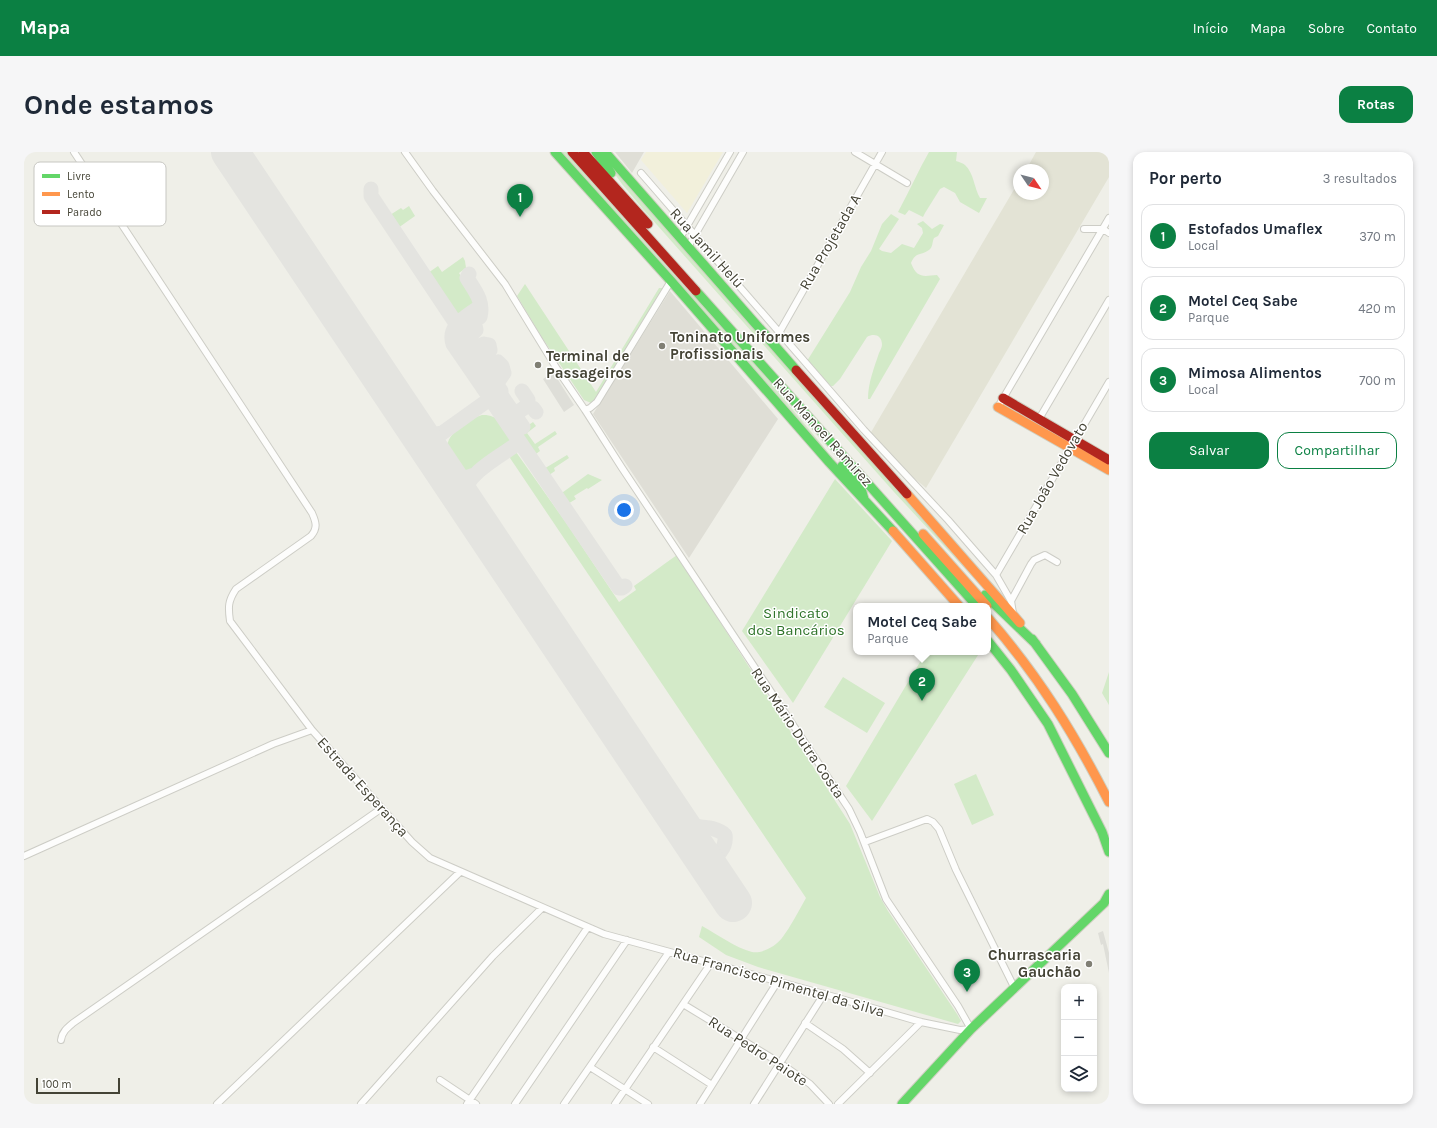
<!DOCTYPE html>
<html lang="pt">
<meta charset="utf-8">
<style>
body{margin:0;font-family:Karla,sans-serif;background:#f6f6f7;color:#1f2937}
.controls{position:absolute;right:12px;bottom:12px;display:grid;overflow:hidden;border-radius:8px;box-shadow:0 2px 6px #0003}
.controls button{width:36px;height:36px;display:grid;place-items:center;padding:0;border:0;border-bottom:1px solid #e0e1e3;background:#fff;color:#1f2937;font:20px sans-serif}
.compass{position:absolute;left:989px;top:12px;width:36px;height:36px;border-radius:50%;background:#fff;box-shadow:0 2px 6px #0003;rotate:125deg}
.scale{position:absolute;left:12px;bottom:10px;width:84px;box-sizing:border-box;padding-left:4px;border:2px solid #444335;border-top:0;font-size:11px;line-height:14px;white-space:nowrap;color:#444335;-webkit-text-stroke:3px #fff;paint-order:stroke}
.you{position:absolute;left:600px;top:358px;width:14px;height:14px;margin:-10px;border:3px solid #fff;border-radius:50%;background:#1a73e8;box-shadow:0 0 0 6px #1a73e833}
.badge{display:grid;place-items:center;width:26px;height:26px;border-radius:50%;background:#0b8043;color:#fff;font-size:13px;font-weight:700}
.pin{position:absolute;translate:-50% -33px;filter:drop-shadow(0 1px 2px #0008)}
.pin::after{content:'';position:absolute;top:21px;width:14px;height:12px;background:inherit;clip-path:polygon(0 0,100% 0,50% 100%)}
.popup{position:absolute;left:829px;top:451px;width:138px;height:52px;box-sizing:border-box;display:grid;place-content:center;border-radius:8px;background:#fff;filter:drop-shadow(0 1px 3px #0005);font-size:13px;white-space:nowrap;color:#747a83}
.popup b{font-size:15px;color:#1f2937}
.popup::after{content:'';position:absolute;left:50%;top:100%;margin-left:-8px;border:8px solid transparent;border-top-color:#fff}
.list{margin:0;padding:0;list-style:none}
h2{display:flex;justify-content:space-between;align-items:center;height:52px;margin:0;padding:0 16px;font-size:17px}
h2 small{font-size:13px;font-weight:400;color:#747a83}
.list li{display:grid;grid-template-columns:26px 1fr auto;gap:12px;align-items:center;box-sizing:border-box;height:64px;margin:0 8px 8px;padding:0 8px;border:1px solid #e0e1e3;border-radius:12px}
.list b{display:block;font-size:15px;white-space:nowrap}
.list p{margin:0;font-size:13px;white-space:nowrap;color:#747a83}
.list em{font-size:13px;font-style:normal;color:#747a83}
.actions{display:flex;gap:8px;padding:12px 16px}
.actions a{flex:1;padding:9px 0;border:1px solid #0b8043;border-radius:12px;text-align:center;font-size:14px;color:#0b8043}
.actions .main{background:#0b8043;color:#fff}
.icon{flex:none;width:22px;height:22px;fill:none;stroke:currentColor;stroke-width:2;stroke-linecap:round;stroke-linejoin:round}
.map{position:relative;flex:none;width:1085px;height:952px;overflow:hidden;border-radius:12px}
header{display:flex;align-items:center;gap:24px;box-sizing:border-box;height:56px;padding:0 20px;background:#0b8043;color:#fff}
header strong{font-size:19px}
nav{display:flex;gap:22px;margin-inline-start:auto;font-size:14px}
.intro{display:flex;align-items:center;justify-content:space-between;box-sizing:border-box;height:96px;padding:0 24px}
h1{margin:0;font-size:28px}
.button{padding:10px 18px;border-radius:12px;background:#0b8043;color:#fff;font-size:14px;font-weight:700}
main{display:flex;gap:24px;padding:0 24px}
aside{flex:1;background:#fff;border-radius:12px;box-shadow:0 2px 6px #0003}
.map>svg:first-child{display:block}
.residential{fill:#e3e3d5}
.commercial{fill:#f2f0db}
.industrial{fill:#dfded6}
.green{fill:#d3eac8}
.parking{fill:#deded8}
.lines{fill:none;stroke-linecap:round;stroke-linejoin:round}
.taxiway{stroke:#e4e4e0;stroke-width:15}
.runway{stroke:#e4e4e0;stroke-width:38}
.street-casing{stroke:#cdcdc6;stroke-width:8}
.fast-casing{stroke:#cfcfc1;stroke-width:11}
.slow-casing{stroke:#cfcfc1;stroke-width:11}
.jam-casing{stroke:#cfcfc1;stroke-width:11}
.street{stroke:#fdfdfc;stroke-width:6}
.fast{stroke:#63d668;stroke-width:9}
.slow{stroke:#ff974d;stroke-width:9}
.jam{stroke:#b3261e;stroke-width:9}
.poi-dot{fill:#807f74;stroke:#fff;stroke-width:1.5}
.labels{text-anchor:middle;stroke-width:3;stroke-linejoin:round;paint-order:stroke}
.street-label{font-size:15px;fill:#444335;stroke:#fff}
.poi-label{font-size:15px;font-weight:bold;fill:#444335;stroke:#fff;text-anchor:start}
.park-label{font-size:15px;fill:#2f742a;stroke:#fff}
.key{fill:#fff;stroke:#c7c7c2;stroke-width:1}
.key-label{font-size:11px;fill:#444335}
</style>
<header>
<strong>Mapa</strong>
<nav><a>Início</a><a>Mapa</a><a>Sobre</a><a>Contato</a></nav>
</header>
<div class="intro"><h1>Onde estamos</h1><a class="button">Rotas</a></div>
<main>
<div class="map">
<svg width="1085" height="952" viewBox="0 0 1085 952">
<rect width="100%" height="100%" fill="#efefe8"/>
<path class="residential" d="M1012,0H1085V25L902,336L884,321L846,282L995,29V42H1019V18H1002Z"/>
<path class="commercial" d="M622,0H699L663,61L617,8Z"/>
<path class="industrial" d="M591,0H620L608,21Z
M646,139L754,267L665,406L569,262Z"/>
<path class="green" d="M535,0H542L739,222L814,312L825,327Z
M905,0H933L932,9C935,10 939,11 941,13C950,21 950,36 956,46H963L955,61L936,50L931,41L920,35L916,37L901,61L899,65L885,58L881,63L874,60C885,40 894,19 905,0Z
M579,6L601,28L982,461L870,340L618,56L598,32Z
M385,54L391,64L374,76L366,63L377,56L379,58Z
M867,62L875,67L855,97L858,99L867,101L878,92L890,96L899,81L898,76L893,72L899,69L908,77L916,72L920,73L914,84L910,86C908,90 909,95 905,98C897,104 892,99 887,111C893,127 900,124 913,123L916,127L846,247H844C844,231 850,216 855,201C856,199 858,195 858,193C858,183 850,181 843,185L816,227L809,234H807L783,209L826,140L837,115L847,99L858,72Z
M439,105L441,109L442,116L435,121L453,150L450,155L434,165L404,121L414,114L418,120Z
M501,132L572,240L635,136H640L570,250L567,251L560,248L517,184L493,144Z
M458,263C476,262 481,277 490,290L439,324C424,305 413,292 438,274C444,270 450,265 458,263Z
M509,270L512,274L503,281L511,292L531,279L533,282L514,295L516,299L509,304L493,281Z
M492,300L545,375L595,450L612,438L610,434C625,424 638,413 653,403L826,672L856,745L864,759L933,862L937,869L934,872L734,815L702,803L675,785L678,774C693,782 712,796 728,800C738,802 752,794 758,786C767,774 774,760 782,746L486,306L487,303Z
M543,303L545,306L530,316L531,319L522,325L518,318Z
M564,322L578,328L564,337L563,336L550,344L552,347L542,353L535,343Z
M811,327L868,389L769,551L718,479Z
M902,500H956L848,669L822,634Z
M1085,520V553L1078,541Z
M819,525L861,551L843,581L800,555Z
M952,622L970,663L948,673L930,632Z"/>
<path class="parking" d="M529,220L550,253L540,260L519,227Z
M1079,779L1085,801V821L1079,792L1077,793L1074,781Z"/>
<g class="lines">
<path class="taxiway" d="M347,37V44L477,239V243L499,275
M445,122L443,126C451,139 460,149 456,165
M444,182H448L452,178L451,173L448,171
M445,210L450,208L466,198L465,193L460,192L456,194L454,197
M453,219L458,217L462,218L474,210L478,214L480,221L473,231
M459,236L464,237L468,242L469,246L463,249H466L470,252L595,436H598L601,434
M498,239L504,248L503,254
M482,268L503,254L509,256L512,260
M392,277C401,283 407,285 417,281
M412,308L410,295L414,284L463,249L464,246V243L429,192C423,174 442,165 454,156
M424,325L438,327L450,323
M437,345C444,320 475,305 496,290
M653,668C667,679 689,671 701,683C703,697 693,704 682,711"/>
<path class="runway" d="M206,0L709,751"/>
<g class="street-casing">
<path id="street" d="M50,0L288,361C292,370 294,376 287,384L212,437C204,449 204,455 206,469L288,578
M381,0L409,39L481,132L533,217L561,258L566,256L573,250L647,129
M831,0L883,31
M617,21L840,278L924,368L972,423L987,449L989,461
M1060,77H1079L1085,81
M656,86L706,0
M664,95L719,0
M755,181L858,0
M974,255L1085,66
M1015,267L1085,148
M972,423L1085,230
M987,449L1007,412L1010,408L1021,403L1033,410
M841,690L903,667L909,670L915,677L932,718L990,835
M0,704L249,592L288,578L388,690L406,706L580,782L800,842L897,870L936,878L947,877L934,854L862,747L836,680L825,657L598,316L561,258
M659,852L756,911L786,932L805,952
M781,871L819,897L846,921
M37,888C38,880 43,876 49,871L358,656
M629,895L688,933
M566,915L624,952
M416,928L452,952
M193,952L436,720
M337,952L469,804L518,756
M443,952L564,775
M491,952L603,788
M540,952L645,800
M591,952L687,811
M676,952L754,829
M730,952L800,842
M814,952L897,870"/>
</g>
<g class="fast-casing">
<path id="fast" d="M531,0L647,129L805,310L869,379
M572,0L587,21
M581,0L772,218
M672,139L953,454
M818,314L838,340L840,347
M961,443L1012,492
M1008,487L1048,542L1085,601
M964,489L987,518L1024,572L1078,680L1085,700
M878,952L947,877L1080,751L1085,742"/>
</g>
<g class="slow-casing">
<path id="slow" d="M974,255L1085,318
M883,342L996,471
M869,379L935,454
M899,382L963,454
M964,466C1014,523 1051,583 1085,650"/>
</g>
<g class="jam-casing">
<path id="jam" d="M548,0L672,139
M559,0L624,72
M772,218L883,342
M979,246L1085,308"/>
</g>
<use href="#street" class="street"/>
<use href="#fast" class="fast"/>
<use href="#slow" class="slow"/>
<use href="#jam" class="jam"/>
</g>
<g class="poi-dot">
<circle cx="638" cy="194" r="4"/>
<circle cx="514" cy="213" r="4"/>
<circle cx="1065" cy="812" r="4"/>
</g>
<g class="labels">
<g class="street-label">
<text transform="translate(806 90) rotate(-60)" y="5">Rua Projetada A</text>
<text transform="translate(683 96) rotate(48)" y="5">Rua Jamil Helú</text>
<text transform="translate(799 280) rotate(48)" y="5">Rua Manoel Ramirez</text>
<text transform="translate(1028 326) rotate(-60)" y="5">Rua João Vedovato</text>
<text transform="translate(774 581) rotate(56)" y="5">Rua Mário Dutra Costa</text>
<text transform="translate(339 635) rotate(48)" y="5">Estrada Esperança</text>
<text transform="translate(755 830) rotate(16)" y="5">Rua Francisco Pimentel da Silva</text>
<text transform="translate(734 899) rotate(33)" y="5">Rua Pedro Paiote</text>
</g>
<g class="poi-label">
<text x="646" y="190">Toninato Uniformes<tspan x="646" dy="17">Profissionais</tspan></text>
<text x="522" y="209">Terminal de<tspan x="522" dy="17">Passageiros</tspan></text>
<text x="1057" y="808" text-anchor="end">Churrascaria<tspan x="1057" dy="17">Gauchão</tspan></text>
</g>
<g class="park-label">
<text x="772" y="466">Sindicato<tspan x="772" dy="17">dos Bancários</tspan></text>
</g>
</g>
<rect x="10" y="10" width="132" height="64" rx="6" class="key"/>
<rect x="18" y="22" width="18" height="4" fill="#63d668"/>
<rect x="18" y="40" width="18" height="4" fill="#ff974d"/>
<rect x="18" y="58" width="18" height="4" fill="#b3261e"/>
<g class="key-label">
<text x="43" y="28">Livre</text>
<text x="43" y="46">Lento</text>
<text x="43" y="64">Parado</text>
</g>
</svg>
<div class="controls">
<button>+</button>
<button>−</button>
<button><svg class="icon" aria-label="layers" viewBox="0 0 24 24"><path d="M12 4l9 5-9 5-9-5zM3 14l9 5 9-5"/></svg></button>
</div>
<svg class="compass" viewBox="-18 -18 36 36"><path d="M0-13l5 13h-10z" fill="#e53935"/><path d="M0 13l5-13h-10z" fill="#747a83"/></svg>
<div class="scale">100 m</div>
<div class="you"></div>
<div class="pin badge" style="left:496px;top:65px">1</div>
<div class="pin badge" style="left:898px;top:549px">2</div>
<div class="popup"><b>Motel Ceq Sabe</b>Parque</div>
<div class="pin badge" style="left:943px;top:840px">3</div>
</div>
<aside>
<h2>Por perto<small>3 resultados</small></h2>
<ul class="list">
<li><span class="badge">1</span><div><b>Estofados Umaflex</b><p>Local</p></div><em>370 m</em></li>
<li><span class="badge">2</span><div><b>Motel Ceq Sabe</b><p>Parque</p></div><em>420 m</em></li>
<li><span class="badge">3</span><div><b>Mimosa Alimentos</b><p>Local</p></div><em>700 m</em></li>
</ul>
<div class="actions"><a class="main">Salvar</a><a>Compartilhar</a></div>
</aside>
</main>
